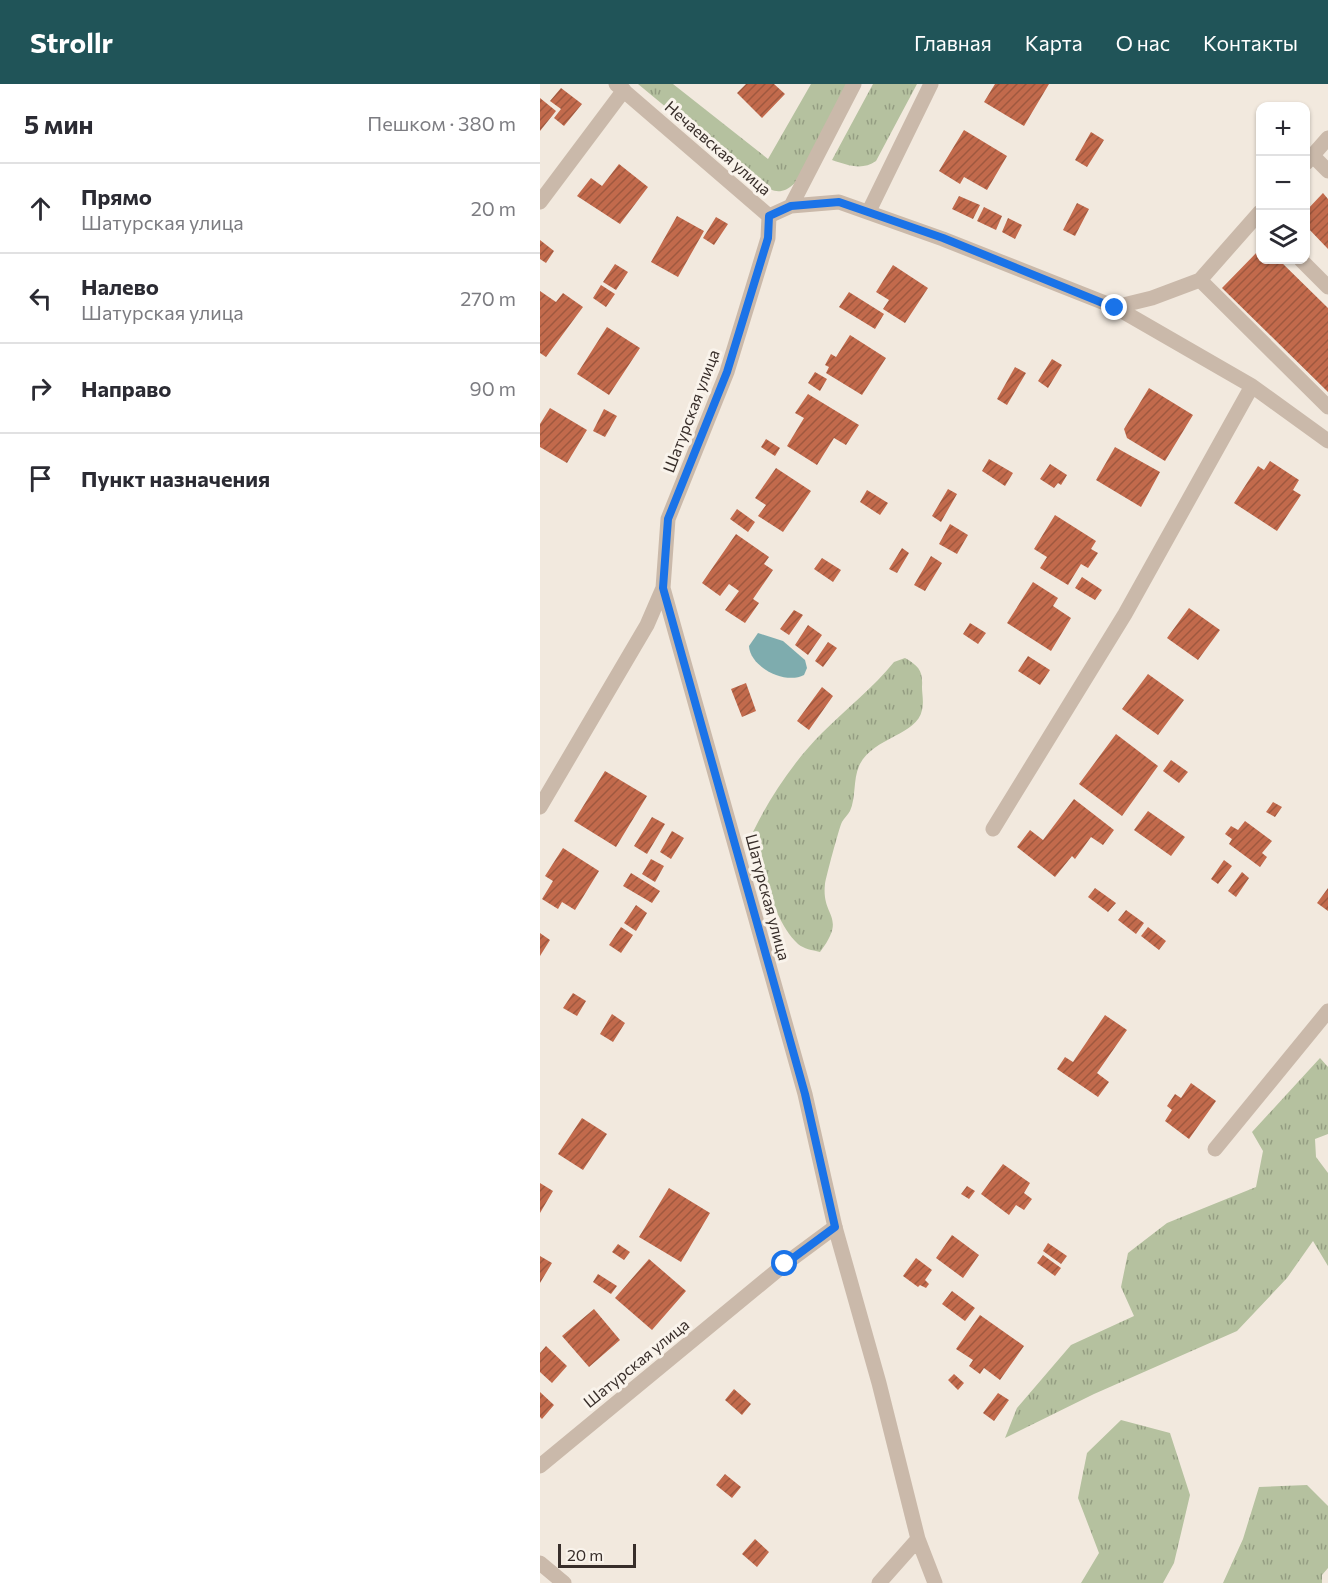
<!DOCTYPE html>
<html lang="ru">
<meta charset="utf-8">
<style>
body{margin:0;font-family:Commissioner,sans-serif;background:#f7f7f7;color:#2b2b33}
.controls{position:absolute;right:18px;top:18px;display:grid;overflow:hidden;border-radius:12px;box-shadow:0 2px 4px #0004}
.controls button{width:54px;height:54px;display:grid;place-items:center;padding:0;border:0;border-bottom:2px solid #e1e1e2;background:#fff;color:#2b2b33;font:30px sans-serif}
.scale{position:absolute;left:18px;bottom:15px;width:78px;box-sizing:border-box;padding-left:6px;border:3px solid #382e2a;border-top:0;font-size:16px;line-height:21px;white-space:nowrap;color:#382e2a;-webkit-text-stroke:4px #f9f3eb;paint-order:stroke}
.stop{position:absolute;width:18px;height:18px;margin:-14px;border:4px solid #1a73e8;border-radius:50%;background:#fff}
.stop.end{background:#1a73e8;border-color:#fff;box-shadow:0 2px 6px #0008}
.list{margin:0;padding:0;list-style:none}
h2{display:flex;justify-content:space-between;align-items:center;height:78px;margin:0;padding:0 24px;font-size:26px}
h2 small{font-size:20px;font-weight:400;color:#7c7c81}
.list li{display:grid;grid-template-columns:39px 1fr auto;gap:18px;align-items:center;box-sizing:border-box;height:90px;padding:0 24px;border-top:2px solid #e1e1e2}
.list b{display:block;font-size:22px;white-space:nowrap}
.list p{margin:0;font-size:20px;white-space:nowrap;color:#7c7c81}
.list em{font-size:20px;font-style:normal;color:#7c7c81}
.icon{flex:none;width:33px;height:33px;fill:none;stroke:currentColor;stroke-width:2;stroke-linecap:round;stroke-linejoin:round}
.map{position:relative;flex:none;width:788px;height:1499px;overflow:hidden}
header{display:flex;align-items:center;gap:36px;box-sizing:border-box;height:84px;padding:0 30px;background:#205458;color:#fff}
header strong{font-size:28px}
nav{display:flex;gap:33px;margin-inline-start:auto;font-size:21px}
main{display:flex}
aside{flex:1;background:#fff}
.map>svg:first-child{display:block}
.grass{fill:url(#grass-tufts)}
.water{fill:#7eacae}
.building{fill:url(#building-hatch)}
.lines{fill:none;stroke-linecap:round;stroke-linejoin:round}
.lane{stroke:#cab9aa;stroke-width:15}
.street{stroke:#cab9aa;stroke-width:15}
.route{stroke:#1a73e8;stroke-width:8}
.labels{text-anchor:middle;stroke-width:6;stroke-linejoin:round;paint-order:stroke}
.street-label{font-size:16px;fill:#382e2a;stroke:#f9f3eb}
</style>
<header>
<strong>Strollr</strong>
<nav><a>Главная</a><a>Карта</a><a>О нас</a><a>Контакты</a></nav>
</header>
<main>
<aside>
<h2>5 мин<small>Пешком · 380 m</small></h2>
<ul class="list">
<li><svg class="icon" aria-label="ahead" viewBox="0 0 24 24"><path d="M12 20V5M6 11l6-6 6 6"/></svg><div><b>Прямо</b><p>Шатурская улица</p></div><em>20 m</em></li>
<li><svg class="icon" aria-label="left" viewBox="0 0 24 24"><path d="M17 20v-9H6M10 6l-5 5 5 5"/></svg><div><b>Налево</b><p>Шатурская улица</p></div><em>270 m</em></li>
<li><svg class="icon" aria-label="right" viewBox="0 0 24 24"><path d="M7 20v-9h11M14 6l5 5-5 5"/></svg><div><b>Направо</b></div><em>90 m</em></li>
<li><svg class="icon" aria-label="arrive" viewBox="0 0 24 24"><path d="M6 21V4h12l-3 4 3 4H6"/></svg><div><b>Пункт назначения</b></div></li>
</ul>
</aside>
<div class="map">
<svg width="788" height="1499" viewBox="0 0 788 1499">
<defs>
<pattern id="grass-tufts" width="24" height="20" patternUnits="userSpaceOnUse" patternTransform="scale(1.5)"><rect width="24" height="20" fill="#b5c19f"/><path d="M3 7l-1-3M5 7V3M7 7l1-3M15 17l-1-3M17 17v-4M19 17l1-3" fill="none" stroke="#949d82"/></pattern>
<pattern id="building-hatch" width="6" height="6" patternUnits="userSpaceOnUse" patternTransform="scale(1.5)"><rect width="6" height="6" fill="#c26a4c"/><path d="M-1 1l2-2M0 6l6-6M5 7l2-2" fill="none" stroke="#9f583f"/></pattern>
</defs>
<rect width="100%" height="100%" fill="#f2e9de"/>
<path class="grass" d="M98,0H133L228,75L271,0H309L255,99C239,114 230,106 214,96Z
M333,0H377L336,77C322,87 307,81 292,76Z
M365,574C379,582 383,587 382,603C382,610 384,618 382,626C377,652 332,653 319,682C313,696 316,714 310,727C308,731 304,734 302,738C299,744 286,793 285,800C281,834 308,831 280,868C272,866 264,865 258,860C233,837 220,780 213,748C230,713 254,677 282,649C306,625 333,604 354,578Z
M780,974L788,983V1050L775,1055L776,1073L788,1089V1182L773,1157L747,1194L697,1247L554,1310L465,1354L477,1324L531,1261L594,1232L581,1203L588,1169L627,1139L716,1103L723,1067L712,1048Z
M581,1336L630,1349L650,1411L634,1479L623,1499H541L559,1469L538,1414L547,1369Z
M767,1401L788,1422V1484L782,1491V1499H683L703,1455L719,1403Z"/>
<path class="water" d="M218,549L243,557L265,576L267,584L264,591C245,601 210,583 209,562Z"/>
<path class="building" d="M206,0H234L245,10L222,34L197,9Z
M455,0H509L484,42L444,18Z
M21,4L42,20L24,42L14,34L21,25L10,17Z
M0,14L16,27L0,47Z
M424,46L467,72L447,106L424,93L420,100L399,87Z
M551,48L564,56L547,83L535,76Z
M79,80L108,103L80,140L37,112L51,94L62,102Z
M783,109L788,115V165L766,142V127Z
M419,112L440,121L433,135L412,125Z
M537,119L549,125L535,152L523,146Z
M444,123L462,132L456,146L437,137Z
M137,132L164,147L138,193L111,178Z
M176,133L188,140L174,161L163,154Z
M468,134L482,141L475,155L462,148Z
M0,156L14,167L6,179L0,175Z
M720,165V176H739L788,224V308L682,204Z
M75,180L88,188L76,206L63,198Z
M353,181L388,204L365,239L343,225L349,216L336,208Z
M61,201L75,210L66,223L53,214Z
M0,207L16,218L23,209L43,223L6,273L0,269Z
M309,208L344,230L335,245L299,223Z
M67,243L100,264L69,311L37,290Z
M310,251L346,274L322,311L286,289L289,283L285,281L291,270L296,273Z
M512,275L522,281L508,304L498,297Z
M475,283L486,289L467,321L457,315Z
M275,288L287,295L280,307L268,299Z
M609,304L653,331L625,377L587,354L584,345Z
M268,310L319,341L306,361L294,354L277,381L247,362L264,334L255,329Z
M10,324L47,346L27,379L0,363V340Z
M64,325L77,332L65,353L53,347Z
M226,355L240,364L235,372L221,363Z
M575,363L620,388L601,423L556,396Z
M449,375L473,389L465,402L442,387Z
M730,377L759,396L753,406L761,411L737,447L694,419L718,382L724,386Z
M510,380L527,391L521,401L518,399L514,404L500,395Z
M236,384L271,407L243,448L218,432L226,421L215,414Z
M408,405L417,410L401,438L392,432Z
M327,406L348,419L340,431L320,418Z
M197,425L215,438L208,448L190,435Z
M515,431L556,457L551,465L558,469L548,484L541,480L528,501L500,484L507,473L494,465Z
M410,440L428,451L417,470L399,460Z
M196,450L229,473L224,480L233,486L213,515L219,519L205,539L185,526L199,507L189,500L180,512L162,499Z
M362,464L369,469L357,489L349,485Z
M391,472L402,479L385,507L374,501Z
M282,474L301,486L293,498L274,485Z
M542,493L562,506L555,516L535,504Z
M493,498L518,514L513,522L531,534L511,567L467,539Z
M649,524L680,546L658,576L627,554Z
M254,526L263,531L249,551L240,545Z
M430,539L446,549L438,560L423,550Z
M268,541L282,551L268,571L255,561Z
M288,558L297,564L283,583L275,577Z
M488,572L510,586L500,601L478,587Z
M608,590L644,616L618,651L582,625Z
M206,599L216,627L202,633L191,605Z
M282,603L293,612L269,646L257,637Z
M576,650L618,682L582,732L539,700Z
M631,676L648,688L639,699L623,687Z
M65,687L107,712L76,763L34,737Z
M534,715L574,746L563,761L551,753L535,775L532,772L515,793L477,763L490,746L503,756Z
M733,718L742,723L735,733L726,728Z
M608,727L645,753L631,772L594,746Z
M112,733L125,740L107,770L94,762Z
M705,737L732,757L722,769L727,773L720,783L689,760L692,755L685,750L691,742L698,746Z
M132,747L144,754L131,775L120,768Z
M23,764L59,787L35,826L22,818L18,825L2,815L13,797L5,792Z
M111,775L124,782L115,798L102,790Z
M684,776L692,782L678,800L671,795Z
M702,788L709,794L696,813L688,807Z
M91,789L120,807L112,819L83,802Z
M555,804L576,819L568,828L548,813Z
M788,804V827L777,819Z
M96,821L107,829L96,847L84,839Z
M586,826L604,839L596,850L578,836Z
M81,843L93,851L81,869L69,861Z
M608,843L626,857L619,866L601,852Z
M0,849L10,856L0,872Z
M33,909L46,917L37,932L23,924Z
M72,930L85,939L73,958L60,950Z
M565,931L587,946L557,989L569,998L558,1013L517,985L525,973L533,978Z
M651,999L676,1017L649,1055L625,1037L632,1026L627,1022L635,1010L641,1014Z
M42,1034L67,1050L43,1086L18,1070Z
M463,1080L490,1099L484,1109L492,1115L484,1126L476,1121L469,1131L441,1110Z
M0,1099L13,1107L0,1129Z
M427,1102L435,1107L429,1115L421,1110Z
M129,1104L170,1129L141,1178L99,1153Z
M412,1151L439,1171L423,1194L396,1174Z
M508,1159L527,1172L521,1180L503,1167Z
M78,1160L90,1168L84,1176L72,1168Z
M503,1171L521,1184L515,1192L497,1179Z
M0,1172L12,1179L0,1199Z
M376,1174L392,1186L385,1196L389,1200L386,1204L380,1201L378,1203L363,1192Z
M109,1175L146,1207L112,1246L75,1214Z
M58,1190L77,1202L71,1210L53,1198Z
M412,1207L435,1224L425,1237L402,1220Z
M54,1225L80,1256L49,1283L22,1252Z
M440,1231L484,1262L460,1296L444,1284L440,1290L429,1282L433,1276L416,1265Z
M6,1262L27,1282L12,1299L0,1288V1269Z
M414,1290L424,1299L418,1306L408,1296Z
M194,1305L211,1320L202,1331L185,1316Z
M0,1308L14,1321L2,1335L0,1333Z
M458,1309L469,1316L454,1337L443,1329Z
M185,1390L201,1403L192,1414L176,1401Z
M215,1455L229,1468L217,1483L202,1470Z"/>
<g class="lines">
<path class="lane" d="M772,71L788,87
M766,79L788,54
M251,122L314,0
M329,127L391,0
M229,132L251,122L299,118L403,155L575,223L612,214L660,196L720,128
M761,176L788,203
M660,196L788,323
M575,223L712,302L788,357
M453,745L585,530L712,302
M675,1065L788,927
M295,1143L339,1299L378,1455L339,1499
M378,1455L395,1499
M0,1479L24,1499"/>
<path class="street" d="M0,118L84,6
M0,723L107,541L123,504
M0,1382L245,1180L295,1143L265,1010L123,504L128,435L187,288L228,154L229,132L76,0"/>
</g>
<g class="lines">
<path class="route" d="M245,1180L295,1143L265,1010L123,504L128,435L187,288L228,154L229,132L251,122L299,118L403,154L575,224"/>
</g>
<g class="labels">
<g class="street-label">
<text transform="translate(178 64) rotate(41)" y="6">Нечаевская улица</text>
<text transform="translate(151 327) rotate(-69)" y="6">Шатурская улица</text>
<text transform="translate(228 813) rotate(75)" y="6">Шатурская улица</text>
<text transform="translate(96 1279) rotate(-39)" y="6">Шатурская улица</text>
</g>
</g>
</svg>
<div class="controls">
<button>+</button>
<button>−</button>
<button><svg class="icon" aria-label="layers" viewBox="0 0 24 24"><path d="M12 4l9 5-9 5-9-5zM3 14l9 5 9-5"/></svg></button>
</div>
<div class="scale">20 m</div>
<div class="stop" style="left:245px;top:1180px"></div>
<div class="stop end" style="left:575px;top:224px"></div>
</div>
</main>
